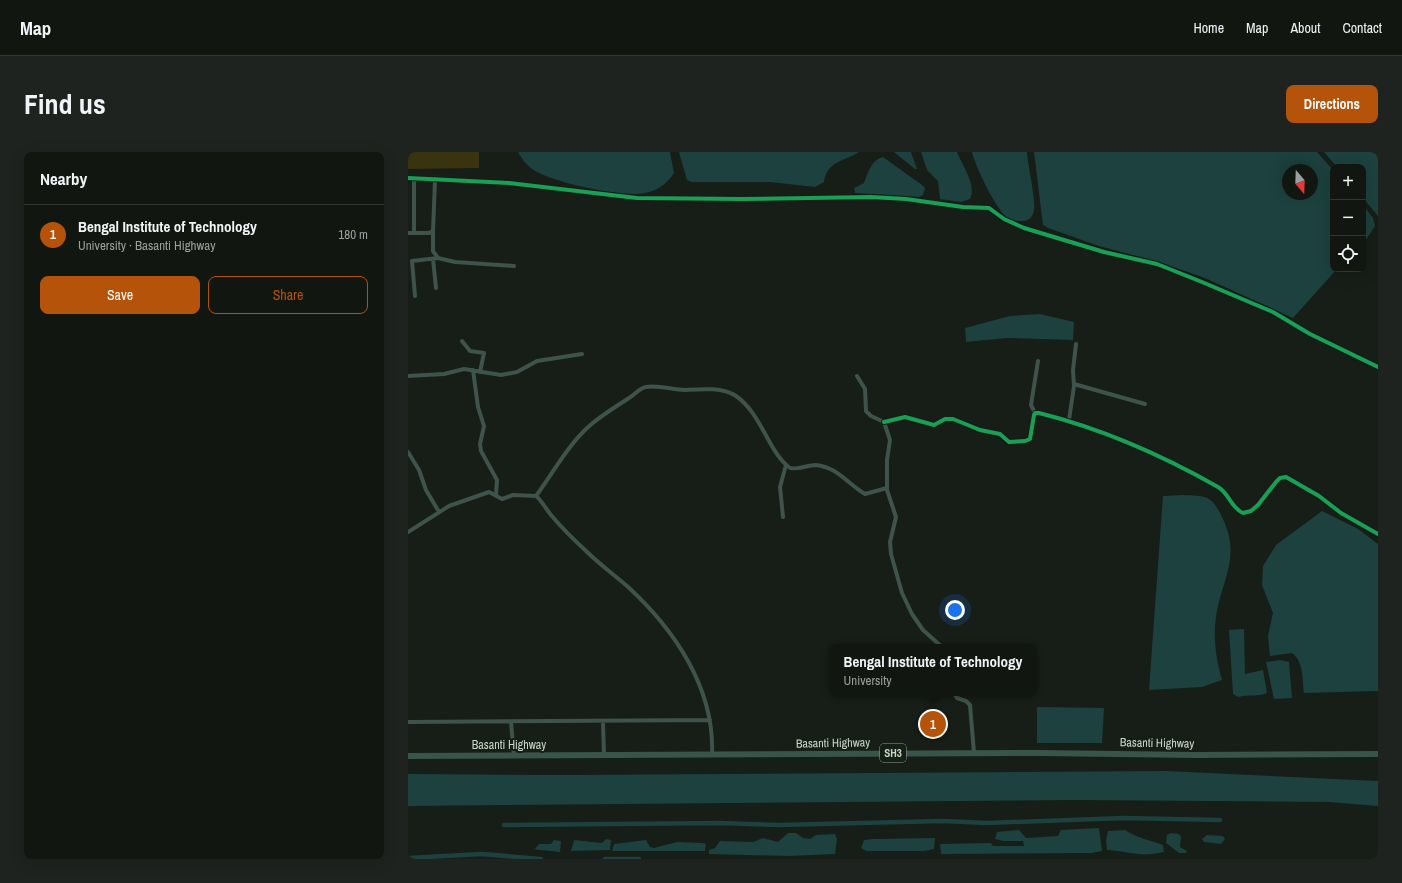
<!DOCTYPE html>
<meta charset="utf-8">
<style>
body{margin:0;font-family:"Archivo Narrow",sans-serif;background:#1e231f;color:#f1f3f6}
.controls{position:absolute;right:12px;top:12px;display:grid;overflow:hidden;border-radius:8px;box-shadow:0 4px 16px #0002}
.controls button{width:36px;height:36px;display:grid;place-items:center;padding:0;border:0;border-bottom:1px solid #303531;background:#111611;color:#f1f3f6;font:20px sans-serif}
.compass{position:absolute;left:874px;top:12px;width:36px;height:36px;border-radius:50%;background:#111611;box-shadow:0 4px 16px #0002;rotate:161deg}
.you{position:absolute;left:547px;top:458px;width:14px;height:14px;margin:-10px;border:3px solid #fff;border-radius:50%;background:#1a73e8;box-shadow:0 0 0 6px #1a73e833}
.badge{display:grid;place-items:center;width:26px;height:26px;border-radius:50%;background:#b45309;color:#fff;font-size:13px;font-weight:700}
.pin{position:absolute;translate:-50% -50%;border:2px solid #fff;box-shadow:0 1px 4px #0006}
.popup{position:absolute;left:421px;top:492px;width:208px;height:52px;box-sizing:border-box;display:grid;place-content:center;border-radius:8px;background:#111611;filter:drop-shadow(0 1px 3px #0005);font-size:13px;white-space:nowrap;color:#9c9f9f}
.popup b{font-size:15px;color:#f1f3f6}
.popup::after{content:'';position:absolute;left:50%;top:100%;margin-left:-8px;border:8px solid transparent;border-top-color:#111611}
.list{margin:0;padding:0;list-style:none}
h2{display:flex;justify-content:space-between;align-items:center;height:52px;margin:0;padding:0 16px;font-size:17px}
h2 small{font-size:13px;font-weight:400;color:#9c9f9f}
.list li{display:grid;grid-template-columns:26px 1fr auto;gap:12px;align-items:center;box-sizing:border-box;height:60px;padding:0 16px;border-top:1px solid #303531}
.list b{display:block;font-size:15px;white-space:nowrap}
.list p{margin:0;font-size:13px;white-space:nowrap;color:#9c9f9f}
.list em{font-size:13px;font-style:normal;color:#9c9f9f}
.actions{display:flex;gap:8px;padding:12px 16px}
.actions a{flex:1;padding:9px 0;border:1px solid #b45309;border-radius:8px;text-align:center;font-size:14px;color:#b45309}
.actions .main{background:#b45309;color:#fff}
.icon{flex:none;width:22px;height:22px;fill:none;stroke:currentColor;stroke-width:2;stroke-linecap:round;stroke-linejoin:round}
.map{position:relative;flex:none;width:970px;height:707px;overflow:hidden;border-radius:8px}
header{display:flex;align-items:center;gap:24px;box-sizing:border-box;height:56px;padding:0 20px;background:#111611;border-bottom:1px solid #303531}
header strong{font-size:19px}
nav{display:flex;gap:22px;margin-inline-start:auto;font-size:14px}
.intro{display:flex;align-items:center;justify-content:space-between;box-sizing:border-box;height:96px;padding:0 24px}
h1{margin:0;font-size:28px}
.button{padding:10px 18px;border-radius:8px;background:#b45309;color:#fff;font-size:14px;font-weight:700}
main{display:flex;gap:24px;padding:0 24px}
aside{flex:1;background:#111611;border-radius:8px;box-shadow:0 4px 16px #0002}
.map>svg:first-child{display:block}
.park{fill:#3a3310}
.water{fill:#1c413e;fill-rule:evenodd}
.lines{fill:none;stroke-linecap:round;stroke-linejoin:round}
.canal{stroke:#1c413e;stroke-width:4.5}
.street{stroke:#3e534c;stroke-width:4}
.primary{stroke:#38554b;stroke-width:6}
.cycleway-casing{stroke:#142014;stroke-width:6}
.cycleway{stroke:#1a9f57;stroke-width:4}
.labels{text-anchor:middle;stroke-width:4;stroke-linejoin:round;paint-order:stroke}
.shield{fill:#142014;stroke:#959e95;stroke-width:1}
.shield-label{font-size:11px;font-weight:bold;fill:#ccd4cc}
.street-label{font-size:12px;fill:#ccd4cc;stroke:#142014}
</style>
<header>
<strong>Map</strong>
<nav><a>Home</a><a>Map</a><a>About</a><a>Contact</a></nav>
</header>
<div class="intro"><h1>Find us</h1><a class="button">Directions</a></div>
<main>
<aside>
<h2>Nearby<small></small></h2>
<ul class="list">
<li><span class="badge">1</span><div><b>Bengal Institute of Technology</b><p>University · Basanti Highway</p></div><em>180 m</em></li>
</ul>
<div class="actions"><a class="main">Save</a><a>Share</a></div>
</aside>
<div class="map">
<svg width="970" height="707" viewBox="0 0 970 707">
<rect width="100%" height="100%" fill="#171d17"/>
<path class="park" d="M0,0H71V16L0,17Z"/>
<path class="water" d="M110,0H262L266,21C260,31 249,39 237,41C214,46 150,31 129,20C121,16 114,8 110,0Z
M271,0H451C435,10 419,9 416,30L407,35L362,30H284L279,28Z
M486,0H503L509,17H507Z
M513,0H549C554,13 569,33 562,47L553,50L532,47L530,29L519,18Z
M564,0H619C620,14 628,47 626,58C625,64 622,68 616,69C611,69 606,69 601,67C589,60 567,14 564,0Z
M626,0H909L925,18V117H929L885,166L797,126L751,110L691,94L640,76L635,73ZM880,18H904V42H880Z
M916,0H970V64L955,46V15H929Z
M475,5L514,33L517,36L515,43L511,45L447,41L446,36L456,31C460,21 463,8 475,5Z
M955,53L965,66L967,74L955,92Z
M632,162L666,170L665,188L599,186L558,190L557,176L602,164Z
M775,343C799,344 804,343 815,367C833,406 814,427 808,464C805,486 808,507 814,528L794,535L741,538L755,344Z
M914,359L950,377L970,392V539L896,541C894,527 896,510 884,501L862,504L860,484L865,461L854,433L855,414L868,393Z
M836,477L837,522L855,518L859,541C850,545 840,542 830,545L825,542L821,478Z
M872,508L881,510L884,546L866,547L858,510Z
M629,555L696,556L694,591H629Z
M758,619L970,629V654L921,650L666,648L0,654V622L157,623Z
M691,676L694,699L684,701L533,702L532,692L583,691L585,694H616L615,689H595L587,687L589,680L611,678L618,686L650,684L653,678Z
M717,678C729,686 742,688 755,693L756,700C731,706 722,699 699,698L698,688L700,679Z
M380,681H388L395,686L402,687L408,683L427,682L429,687L427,702L381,704L301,702V698L307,696L312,689L345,690L355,686L370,690Z
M763,681L771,682L773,685L772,695L779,699L778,701H771L758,691L759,683Z
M799,683L815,684L817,687L813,692L796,690L794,687Z
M527,686L526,697L517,699H458L453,696L456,688L465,687Z
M198,687L203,688L202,698L163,699L166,688L194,691Z
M146,688L153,689L152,700L123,697H127L131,692H143Z
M238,688L242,695L246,696L269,690L295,691L298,692L297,699H204L206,692Z"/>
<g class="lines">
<path class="canal" d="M96,673L312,671L371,673L535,669L579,671L716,666L812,668
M0,706L74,702L133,707
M197,707H231"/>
<path class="street" d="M0,26L101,31L229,46L334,47L463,45L498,47L555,55L581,56L596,67L616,76L696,100L749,112L794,130L865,160L902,182L970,215
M6,26V81
M25,79V99L30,106L47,110L106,114
M0,81H21L25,79L27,28
M25,107L28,136
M7,144L4,109L30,106
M54,189L62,199L76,201L72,220
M65,218L70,255L76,274L72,292L73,299L89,328L88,343
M0,224L36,222L56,217L93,223L109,220L129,209L174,202
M449,224L457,237L458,259L463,264L476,270L482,288L479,308V338L488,365L482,390L483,402L494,441L504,462L515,478L534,495
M666,232L737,252
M627,261L623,253L630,209
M661,268L666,234L665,218L668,192
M476,270L497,265L526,273L537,267H545L572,278L592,282L601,290L617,289L622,287L626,263L627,261H631C695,277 752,302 810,335C821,341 823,356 835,361L843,359L850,353L868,330L872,326L878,325L911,344L933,361L970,382
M0,300L11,318L18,338L31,360
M128,344C144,322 159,295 179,276C192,264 206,256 221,246C227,243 231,236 238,235C251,233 265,238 277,238C293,237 314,235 328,244C354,262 360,300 382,316C391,318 399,313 408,313C429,315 440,332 457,342L479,336
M375,365L372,335L378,313
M0,380L41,354L81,340L94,347L105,343L128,344C134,349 138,357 143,363C154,376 165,387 177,398C190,411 205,422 219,434C266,477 307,536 304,603
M546,541L549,546L558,549L562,553L566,601
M0,570L302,568
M103,570L106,604
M195,570L196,603"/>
<path class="primary" d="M0,604L631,601L788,603L970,602"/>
<g class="cycleway-casing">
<path id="cycleway" d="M0,26L101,31L229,46L334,47L463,45L498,47L555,55L581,56L596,67L616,76L696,100L749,112L794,130L865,160L902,182L970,215
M476,270L497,265L526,273L537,267H545L572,278L592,282L601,290L617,289L622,287L626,263L627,261H631C695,277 752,302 810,335C821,341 823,356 835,361L843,359L850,353L868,330L872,326L878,325L911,344L933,361L970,382"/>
</g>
<use href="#cycleway" class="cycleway"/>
</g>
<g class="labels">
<rect class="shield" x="472" y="592" width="26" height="18" rx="3"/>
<g class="shield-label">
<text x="485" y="605">SH3</text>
</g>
<g class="street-label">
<text transform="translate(425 591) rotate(-1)" y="4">Basanti Highway</text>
<text transform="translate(749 591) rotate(1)" y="4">Basanti Highway</text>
<text x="101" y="597">Basanti Highway</text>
</g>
</g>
</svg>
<div class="controls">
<button>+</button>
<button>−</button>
<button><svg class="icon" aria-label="locate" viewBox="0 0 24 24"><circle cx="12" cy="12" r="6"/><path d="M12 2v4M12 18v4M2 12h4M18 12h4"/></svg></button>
</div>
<svg class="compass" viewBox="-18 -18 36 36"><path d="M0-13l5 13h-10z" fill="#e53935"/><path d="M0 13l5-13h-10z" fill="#9c9f9f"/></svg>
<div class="you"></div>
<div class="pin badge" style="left:525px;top:572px">1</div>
<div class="popup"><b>Bengal Institute of Technology</b>University</div>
</div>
</main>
